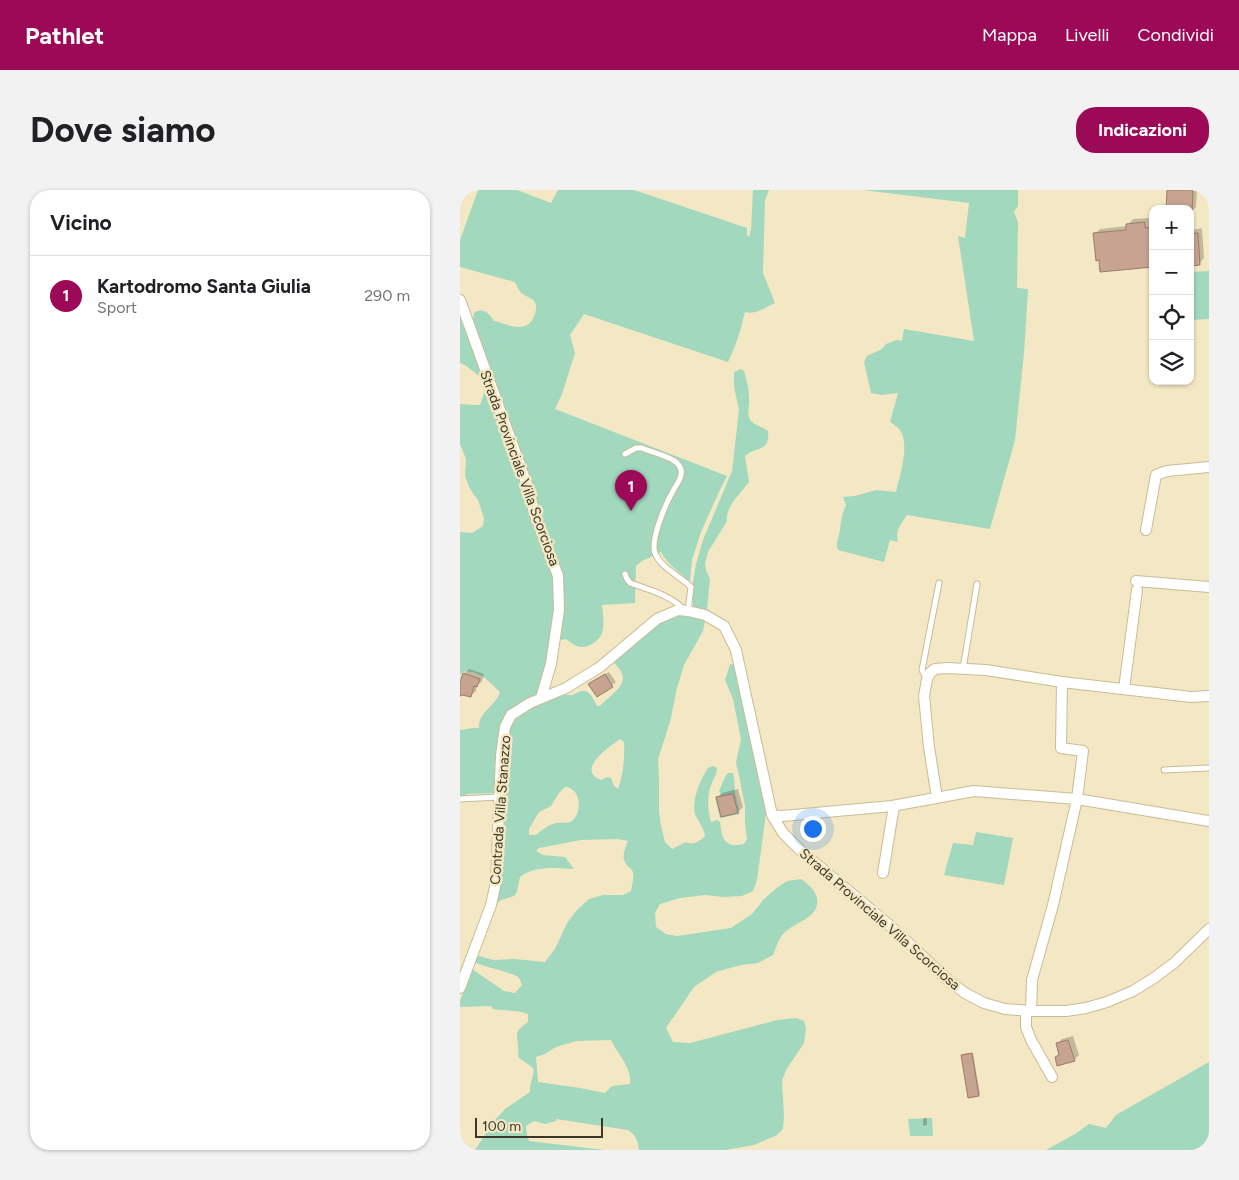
<!DOCTYPE html>
<html lang="it">
<meta charset="utf-8">
<style>
body{margin:0;font-family:Figtree,sans-serif;background:#f2f2f2;color:#202124}
.controls{position:absolute;right:15px;top:15px;display:grid;overflow:hidden;border-radius:10px;box-shadow:0 1px 4px #0004}
.controls button{width:45px;height:45px;display:grid;place-items:center;padding:0;border:0;border-bottom:1px solid #e0e0e0;background:#fff;color:#202124;font:25px sans-serif}
.scale{position:absolute;left:15px;bottom:12px;width:128px;box-sizing:border-box;padding-left:5px;border:2px solid #3c3728;border-top:0;font-size:14px;line-height:18px;white-space:nowrap;color:#3c3728;-webkit-text-stroke:4px #f3e8c3;paint-order:stroke}
.you{position:absolute;left:352px;top:638px;width:18px;height:18px;margin:-12px;border:4px solid #fff;border-radius:50%;background:#1a73e8;box-shadow:0 0 0 8px #1a73e833}
.badge{display:grid;place-items:center;width:32px;height:32px;border-radius:50%;background:#9c0956;color:#fff;font-size:16px;font-weight:700}
.pin{position:absolute;translate:-50% -41px;filter:drop-shadow(0 1px 2px #0008)}
.pin::after{content:'';position:absolute;top:26px;width:18px;height:15px;background:inherit;clip-path:polygon(0 0,100% 0,50% 100%)}
.list{margin:0;padding:0;list-style:none}
h2{display:flex;justify-content:space-between;align-items:center;height:65px;margin:0;padding:0 20px;font-size:21px}
h2 small{font-size:16px;font-weight:400;color:#757577}
.list li{display:grid;grid-template-columns:32px 1fr auto;gap:15px;align-items:center;box-sizing:border-box;height:80px;padding:0 20px;border-top:1px solid #e0e0e0}
.list b{display:block;font-size:19px;white-space:nowrap}
.list p{margin:0;font-size:16px;white-space:nowrap;color:#757577}
.list em{font-size:16px;font-style:normal;color:#757577}
.icon{flex:none;width:28px;height:28px;fill:none;stroke:currentColor;stroke-width:2;stroke-linecap:round;stroke-linejoin:round}
.map{position:relative;flex:none;width:749px;height:960px;overflow:hidden;border-radius:20px}
header{display:flex;align-items:center;gap:30px;box-sizing:border-box;height:70px;padding:0 25px;background:#9c0956;color:#fff}
header strong{font-size:24px}
nav{display:flex;gap:28px;margin-inline-start:auto;font-size:18px}
.intro{display:flex;align-items:center;justify-content:space-between;box-sizing:border-box;height:120px;padding:0 30px}
h1{margin:0;font-size:35px}
.button{padding:12px 22px;border-radius:20px;background:#9c0956;color:#fff;font-size:18px;font-weight:700}
main{display:flex;gap:30px;padding:0 30px}
aside{flex:1;background:#fff;border-radius:20px;box-shadow:0 1px 4px #0004}
.map>svg:first-child{display:block}
.green{fill:#a1d8be;fill-rule:evenodd}
.shadow{fill:#0003}
.building{fill:#c7a391;stroke:#9d7b69}
.lines{fill:none;stroke-linecap:round;stroke-linejoin:round}
.service-casing{stroke:#c8bc98;stroke-width:7}
.minor-casing{stroke:#c8bc98;stroke-width:12}
.service{stroke:#fff;stroke-width:5}
.minor{stroke:#fff;stroke-width:10}
.labels{text-anchor:middle;stroke-width:5;stroke-linejoin:round;paint-order:stroke}
.street-label{font-size:14px;fill:#3c3728;stroke:#f3e8c3}
</style>
<header>
<strong>Pathlet</strong>
<nav><a>Mappa</a><a>Livelli</a><a>Condividi</a></nav>
</header>
<div class="intro"><h1>Dove siamo</h1><a class="button">Indicazioni</a></div>
<main>
<aside>
<h2>Vicino<small></small></h2>
<ul class="list">
<li><span class="badge">1</span><div><b>Kartodromo Santa Giulia</b><p>Sport</p></div><em>290 m</em></li>
</ul>
</aside>
<div class="map">
<svg width="749" height="960" viewBox="0 0 749 960">
<rect width="100%" height="100%" fill="#f3e8c3"/>
<path class="green" d="M18,0H57L91,13L98,0H174L287,38V45L289,47L291,39L293,0H309L305,10L303,83L315,113C305,117 297,125 285,122C281,139 276,156 268,172L124,124L110,145L115,163L102,204L95,219L267,286L258,304L241,342L232,370L230,391C219,382 207,374 201,362L182,371L176,376L175,413L142,415C143,423 144,432 143,439C142,449 130,458 120,457C115,456 110,452 106,449L102,450L97,447L100,386L13,130L14,123C23,117 29,123 34,131C50,135 68,145 75,124C76,120 77,116 75,112C72,108 65,106 61,103C59,100 57,96 55,92L0,77V50Z
M403,0H558V16L554,22L558,32L557,98L568,99L564,163L555,250L530,339L447,325C441,334 435,340 438,352L430,350L424,372L378,360C375,352 379,347 380,340C381,330 382,324 386,315L383,307L395,306L416,300L436,302C440,285 450,255 440,240C438,237 433,234 430,232L438,203L422,205L411,203L404,172L407,166L422,159L426,154L437,150L442,151L444,139L514,151L498,46L505,48L509,13Z
M749,81V129L730,130V82Z
M0,115L97,384L98,420L82,501L58,514L46,525L37,603L7,604L3,607L0,606V540L13,538H19C18,522 36,516 40,502C29,492 19,479 3,482L0,485V342L12,343L23,336L24,328L18,310L10,299L5,286L6,269L0,254V214L14,215H20C26,198 29,194 14,182C9,178 6,175 0,173Z
M281,179L284,181C287,190 289,200 289,208C290,216 286,225 291,231C296,236 303,237 308,241C310,263 296,256 285,266L289,292C281,303 265,317 267,331L248,362L245,373L246,380L250,389L247,419L251,422L233,417V392L236,374L243,350L272,281L279,220L274,197V182Z
M219,426L233,427L245,431L243,441L224,475L217,498L210,532L198,569L199,589V621L201,636L205,652L212,659L226,652C233,656 240,651 245,646C244,637 238,632 235,624C231,611 241,588 248,578L253,576L257,578C257,585 252,591 250,598C247,610 248,621 251,632L257,630L260,632C262,650 265,658 284,654L287,649L285,633V616L278,581L277,578L276,572L281,549L273,509L265,490L270,474L274,475L277,481L306,623L297,690L293,701L282,706L263,707L245,705L220,708L200,714L195,723L196,737L206,744L217,746L271,738L292,724L304,709L318,697L327,691L341,689C349,695 359,702 357,714C355,729 333,733 323,744C318,750 316,758 313,765L298,773L281,775L256,782L234,797L206,838L213,852L230,853L317,830L336,828L344,831L346,838L344,853L326,880L322,891L324,925L323,939L317,945L294,955L265,960H179C178,951 176,945 168,940L96,929V931L85,934L74,931L66,936L67,946L69,951L145,960H15L35,930L45,919L70,902C69,893 75,886 73,878L58,867C58,864 59,861 58,858C58,842 52,844 68,832V824C58,820 45,821 33,819L31,816L0,817V811L12,779L44,801L55,803L62,795C61,793 60,790 59,788C56,783 23,777 14,772L16,765L33,770L54,769L85,772L95,759L107,733L117,720L129,709L143,705H163L171,701C172,694 175,686 172,680C171,678 168,677 166,674C161,667 165,658 168,651L158,649L121,650L79,658L76,661L83,665L105,667L114,679C96,678 75,675 60,687L57,702L54,706L41,710L35,715L46,545L50,532L60,523L96,505H112L121,501H126L131,505L137,516H140C155,500 176,492 152,471L203,431ZM160,549L164,552C165,568 163,585 158,599L154,596L151,588L147,587L141,590C140,590 135,587 134,586C123,574 152,555 160,549ZM105,597H108C110,598 113,600 115,602C121,610 120,624 112,631C107,634 102,632 96,633C88,635 82,640 76,645H69V639L79,622L91,616L99,603ZM151,850C158,865 172,877 170,894L152,896L145,903L120,898L78,892L76,867L85,864L96,857L116,851Z
M268,583H273L274,588L275,603L280,624L260,628L255,607L261,605L259,601L265,587Z
M516,642L553,648L544,695L484,685L493,653L513,655Z
M749,872V960H586L615,944L629,934L646,938L656,925Z
M472,928L473,946H450L448,929Z"/>
<path class="shadow" d="M709,0H737L736,17L731,22L730,19Z
M730,27L732,40L742,38L744,68L739,74H730Z
M690,28V34L693,32V76L635,44L640,39L667,36L673,29Z
M9,479L24,484L22,491L17,496L16,501L10,506L0,504V496L4,484Z
M149,482L156,492L137,506L129,494L132,491Z
M278,599L283,617L278,622L257,608L262,603Z
M613,846L619,865L614,870L596,867L600,863L597,854L602,849Z
M513,863L520,904L519,905L502,865L503,864Z
M464,928H467V935L463,936V929Z"/>
<path class="building" d="M707,0H733L732,23H730V19H706Z
M685,32V38L691,37V32H693V77L640,82L639,70L636,71L633,43L666,40V34Z
M738,43L740,75L730,76V44Z
M3,483L20,489L17,497L14,496L11,507L2,505L1,506H0V492Z
M145,484L153,497L137,507L128,494Z
M273,604L278,623L261,627L256,607Z
M608,850L615,871L597,876L595,867L599,865L596,853Z
M512,863L519,906L508,908L501,865Z"/>
<g class="lines">
<g class="service-casing">
<path id="service" d="M165,264L176,258H182C191,262 211,267 217,273C220,276 222,280 221,284C221,290 216,295 213,301C206,313 190,350 195,363C201,378 220,386 231,397L228,421
M165,384L167,389L170,393C187,399 213,406 224,420
M503,479L517,394
M467,489L462,480L479,393
M704,580L749,578
M0,609L39,607"/>
</g>
<g class="minor-casing">
<path id="minor" d="M0,110L69,300L74,322L98,386L99,420L91,474L81,508
M686,340L696,285L707,281L749,277
M676,391L749,397
M664,499L677,400
M477,608L469,557L464,506L467,489L470,483L475,479L487,478L526,480L602,492L731,507L749,506
M312,625L322,626L432,616L514,601L617,609L749,631
M423,683L434,616
M0,798L31,715L36,692L41,566L45,537L51,525L70,513L106,498L140,477L197,429L218,420L228,421L245,425L264,436L276,460L312,625L323,643L340,660L428,734L489,791L505,803L524,813L545,819L571,821H606L626,818L647,812L673,801L694,788L714,773L749,739
M566,821V837L571,850L592,887
M571,821L572,790L593,715L617,609L623,561L601,558L602,492"/>
</g>
<use href="#service" class="service"/>
<use href="#minor" class="minor"/>
</g>
<g class="labels">
<g class="street-label">
<text transform="translate(60 278) rotate(70)" y="5">Strada Provinciale Villa Scorciosa</text>
<text transform="translate(40 620) rotate(-86)" y="5">Contrada Villa Stanazzo</text>
<text transform="translate(420 729) rotate(41)" y="5">Strada Provinciale Villa Scorciosa</text>
</g>
</g>
</svg>
<div class="controls">
<button>+</button>
<button>−</button>
<button><svg class="icon" aria-label="locate" viewBox="0 0 24 24"><circle cx="12" cy="12" r="6"/><path d="M12 2v4M12 18v4M2 12h4M18 12h4"/></svg></button>
<button><svg class="icon" aria-label="layers" viewBox="0 0 24 24"><path d="M12 4l9 5-9 5-9-5zM3 14l9 5 9-5"/></svg></button>
</div>
<div class="scale">100 m</div>
<div class="you"></div>
<div class="pin badge" style="left:171px;top:321px">1</div>
</div>
</main>
